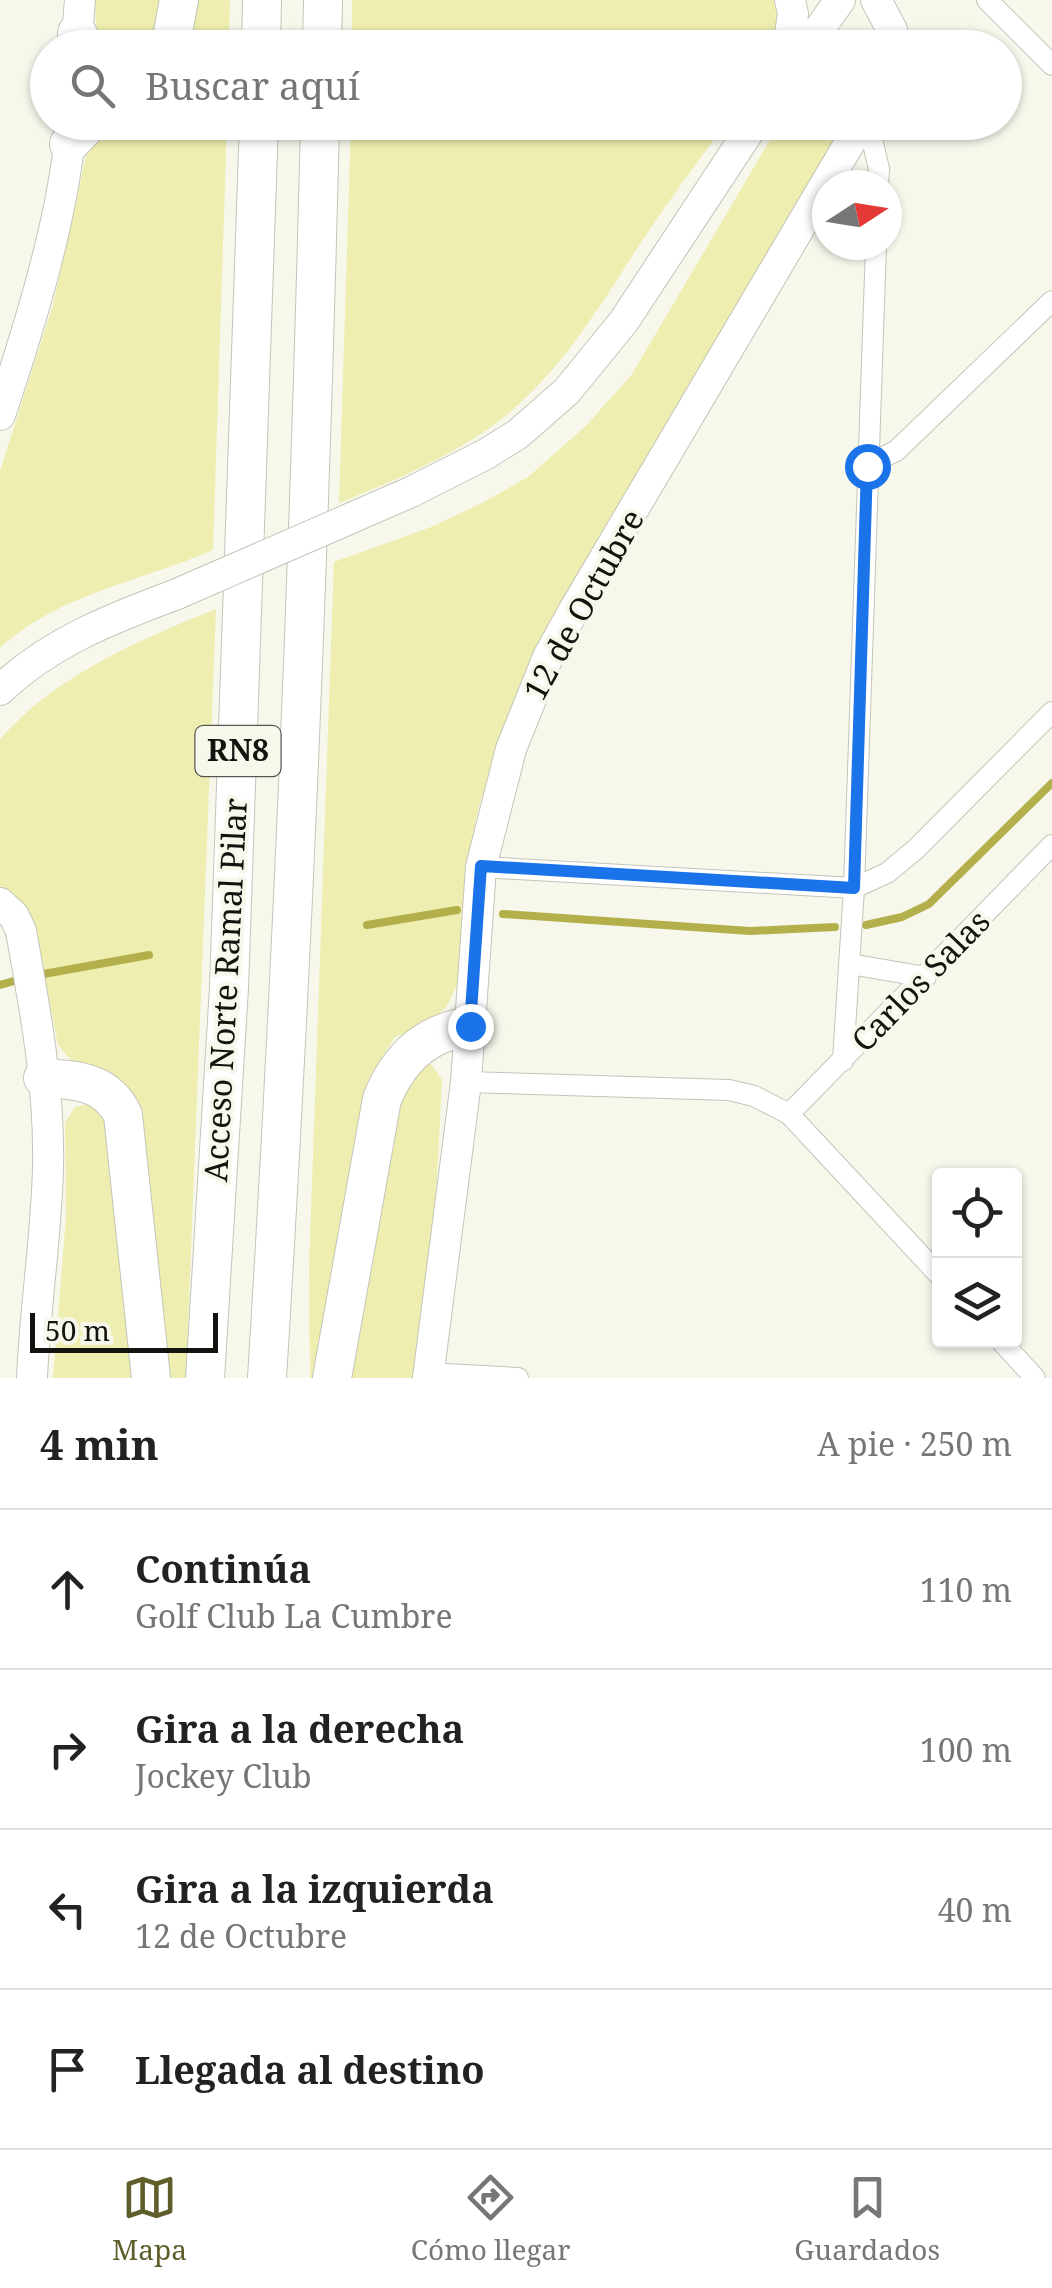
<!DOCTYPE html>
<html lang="es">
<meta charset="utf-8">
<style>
body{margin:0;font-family:"Noto Serif",serif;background:#f6f6f6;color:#222}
.controls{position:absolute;right:30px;bottom:30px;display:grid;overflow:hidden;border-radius:10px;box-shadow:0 2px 8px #0004}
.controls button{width:90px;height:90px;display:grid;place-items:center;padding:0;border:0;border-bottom:2px solid #e0e0e0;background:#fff;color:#222;font:50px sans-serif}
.compass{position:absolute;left:812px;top:170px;width:90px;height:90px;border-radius:50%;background:#fff;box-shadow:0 2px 8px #0004;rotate:78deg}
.scale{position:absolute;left:30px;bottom:25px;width:188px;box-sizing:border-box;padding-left:10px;border:5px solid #13130f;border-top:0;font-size:28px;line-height:35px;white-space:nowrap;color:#13130f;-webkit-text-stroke:8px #f7f7ec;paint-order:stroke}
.stop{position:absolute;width:30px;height:30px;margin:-22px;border:8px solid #1a73e8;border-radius:50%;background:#fff}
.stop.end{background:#1a73e8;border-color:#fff;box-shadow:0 2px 10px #0008}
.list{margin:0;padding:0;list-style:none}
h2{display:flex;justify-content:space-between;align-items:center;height:130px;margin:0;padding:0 40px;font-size:42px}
h2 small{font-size:32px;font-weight:400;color:#767676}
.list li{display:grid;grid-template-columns:65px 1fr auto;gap:30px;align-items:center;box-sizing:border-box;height:160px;padding:0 40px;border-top:2px solid #e0e0e0}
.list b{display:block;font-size:38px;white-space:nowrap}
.list p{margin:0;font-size:32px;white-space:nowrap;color:#767676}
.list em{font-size:32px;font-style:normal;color:#767676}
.icon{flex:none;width:55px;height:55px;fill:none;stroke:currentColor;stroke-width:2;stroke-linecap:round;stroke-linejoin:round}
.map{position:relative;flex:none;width:1052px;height:1378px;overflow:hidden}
.search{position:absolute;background:#fff;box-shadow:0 2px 8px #0004;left:30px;right:30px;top:30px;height:110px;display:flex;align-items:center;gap:25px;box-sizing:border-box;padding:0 35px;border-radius:55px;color:#767676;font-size:38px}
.sheet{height:770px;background:#fff}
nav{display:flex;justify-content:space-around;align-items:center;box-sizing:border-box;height:140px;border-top:2px solid #e0e0e0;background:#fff;font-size:28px;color:#767676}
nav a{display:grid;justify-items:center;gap:5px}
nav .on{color:#5f5e2b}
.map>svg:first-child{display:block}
.green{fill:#eeeeb0}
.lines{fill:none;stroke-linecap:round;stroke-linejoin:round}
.stream{stroke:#b3b04b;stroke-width:8}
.street-casing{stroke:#c4c5b9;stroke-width:22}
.secondary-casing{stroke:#c4c5b9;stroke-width:32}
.highway-casing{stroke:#c4c5b9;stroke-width:40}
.street{stroke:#fff;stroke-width:20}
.secondary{stroke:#fff;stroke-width:30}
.highway{stroke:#fff;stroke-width:38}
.secondary-bridge-casing{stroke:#c4c5b9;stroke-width:32;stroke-linecap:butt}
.secondary-bridge{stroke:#fff;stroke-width:30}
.route{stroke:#1a73e8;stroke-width:12}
.labels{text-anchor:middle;stroke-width:8;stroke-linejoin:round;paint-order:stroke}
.shield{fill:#f7f7ec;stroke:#575751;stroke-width:2.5}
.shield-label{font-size:30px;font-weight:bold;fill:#13130f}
.street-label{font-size:32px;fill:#13130f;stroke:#f7f7ec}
</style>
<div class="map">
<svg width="1052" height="1378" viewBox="0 0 1052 1378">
<rect width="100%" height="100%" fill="#f7f7ec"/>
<path class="green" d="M95,0H168L158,47H97Z
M194,0H230L229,47L186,48Z
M352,0H777V35L773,47L352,48Z
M102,123H227L213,550C142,581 58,594 0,648V471L53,305L91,134Z
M351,123H726C698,162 669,200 642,241C595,313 552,389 476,437C434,464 386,484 339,503Z
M780,123H846L554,614L512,710L478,809L464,890L459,980L447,1006L427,1025L395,1037L371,1074L350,1226L313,1378H310L309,1267L334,562L431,527L482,503L528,477L586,426L632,374Z
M216,609L186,1378H164L111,1077L71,1060L58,1045L34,923L17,898L0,887V739C58,674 137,641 216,609Z
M431,1064L442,1080L431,1296L417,1378H343L386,1124L419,1066Z
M94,1103L107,1119L140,1378H53L66,1216L65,1123L75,1107Z"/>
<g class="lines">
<path class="stream" d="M503,914L750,931L835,927
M367,925L457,910
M866,925L902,917L929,904L1052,783
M38,975L149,955
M0,985L25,978"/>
<g class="street-casing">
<path id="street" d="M987,0L1052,65
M868,122L879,169L878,185
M867,465L896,451L1052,301
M481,867L854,888L887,873L916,849L1052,712
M850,964L926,977
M843,1061L854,888L876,245
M466,1082L729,1090L754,1096L789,1114L940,1276
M789,1114L1052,845
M1000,1340L1035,1378
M429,1373L518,1378"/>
</g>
<g class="secondary-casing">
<path id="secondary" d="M876,0L892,30L893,48
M76,48L80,0
M788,48L793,14L790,0
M806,48L840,0
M0,415C29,328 64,217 71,125
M411,492L486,454L518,434L567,391L624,321L755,122
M0,690C50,642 113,618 177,594
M0,903L14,916L21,931C35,1009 50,1089 48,1169C46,1239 35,1308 32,1378
M428,1378L466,1082L481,867L511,749L548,657L574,610L862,122"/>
</g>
<g class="highway-casing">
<path id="highway" d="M77,33L85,48
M170,48L179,0
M261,48L262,0
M322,48L323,0
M69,144L90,122
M43,1078C76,1080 107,1081 123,1115L151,1378
M205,1378L229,988L259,122
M267,1378C293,960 310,541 320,122
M332,1378L382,1099C399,1058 425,1033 470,1026"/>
</g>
<use href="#street" class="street"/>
<use href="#secondary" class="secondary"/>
<use href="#highway" class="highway"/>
<g class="secondary-bridge-casing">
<path id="secondary-bridge" d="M177,594L411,492"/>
</g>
<use href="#secondary-bridge" class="secondary-bridge"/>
</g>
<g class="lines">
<path class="route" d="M470,1026L481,866L854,888L867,466"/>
</g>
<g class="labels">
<rect class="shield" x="195.5" y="726" width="85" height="50" rx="8"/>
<g class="shield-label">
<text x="238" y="761">RN8</text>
</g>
<g class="street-label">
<text transform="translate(584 605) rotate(-61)" y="11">12 de Octubre</text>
<text transform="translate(921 981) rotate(-46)" y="11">Carlos Salas</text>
<text transform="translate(226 990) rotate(-87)" y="11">Acceso Norte Ramal Pilar</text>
</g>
</g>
</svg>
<div class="controls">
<button><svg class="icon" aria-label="locate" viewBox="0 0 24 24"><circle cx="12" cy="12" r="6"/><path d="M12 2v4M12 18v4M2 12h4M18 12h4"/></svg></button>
<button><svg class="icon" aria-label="layers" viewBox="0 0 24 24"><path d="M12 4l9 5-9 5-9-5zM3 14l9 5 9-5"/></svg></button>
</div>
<svg class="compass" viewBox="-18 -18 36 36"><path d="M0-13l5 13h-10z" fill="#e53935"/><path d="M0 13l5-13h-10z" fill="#767676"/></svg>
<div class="scale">50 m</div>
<div class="stop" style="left:867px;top:466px"></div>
<div class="stop end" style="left:470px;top:1026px"></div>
<div class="search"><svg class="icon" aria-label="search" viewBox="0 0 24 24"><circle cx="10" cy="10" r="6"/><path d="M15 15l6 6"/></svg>Buscar aquí</div>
</div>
<section class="sheet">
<h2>4 min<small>A pie · 250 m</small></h2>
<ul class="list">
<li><svg class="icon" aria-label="ahead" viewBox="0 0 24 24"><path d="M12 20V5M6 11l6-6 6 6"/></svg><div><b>Continúa</b><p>Golf Club La Cumbre</p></div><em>110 m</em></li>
<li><svg class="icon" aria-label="right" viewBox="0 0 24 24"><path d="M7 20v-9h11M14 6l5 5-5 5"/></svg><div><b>Gira a la derecha</b><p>Jockey Club</p></div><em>100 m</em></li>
<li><svg class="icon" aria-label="left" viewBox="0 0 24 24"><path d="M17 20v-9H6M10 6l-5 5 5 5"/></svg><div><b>Gira a la izquierda</b><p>12 de Octubre</p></div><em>40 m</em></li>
<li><svg class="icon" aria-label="arrive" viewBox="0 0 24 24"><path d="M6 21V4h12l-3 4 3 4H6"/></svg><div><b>Llegada al destino</b></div></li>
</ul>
</section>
<nav>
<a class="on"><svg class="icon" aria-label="map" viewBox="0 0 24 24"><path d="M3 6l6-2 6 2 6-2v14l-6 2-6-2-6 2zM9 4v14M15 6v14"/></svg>Mapa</a>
<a><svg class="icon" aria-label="directions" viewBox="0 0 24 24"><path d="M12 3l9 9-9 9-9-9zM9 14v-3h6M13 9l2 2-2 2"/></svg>Cómo llegar</a>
<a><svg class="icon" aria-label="saved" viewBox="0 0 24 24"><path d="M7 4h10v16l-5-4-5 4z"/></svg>Guardados</a>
</nav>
